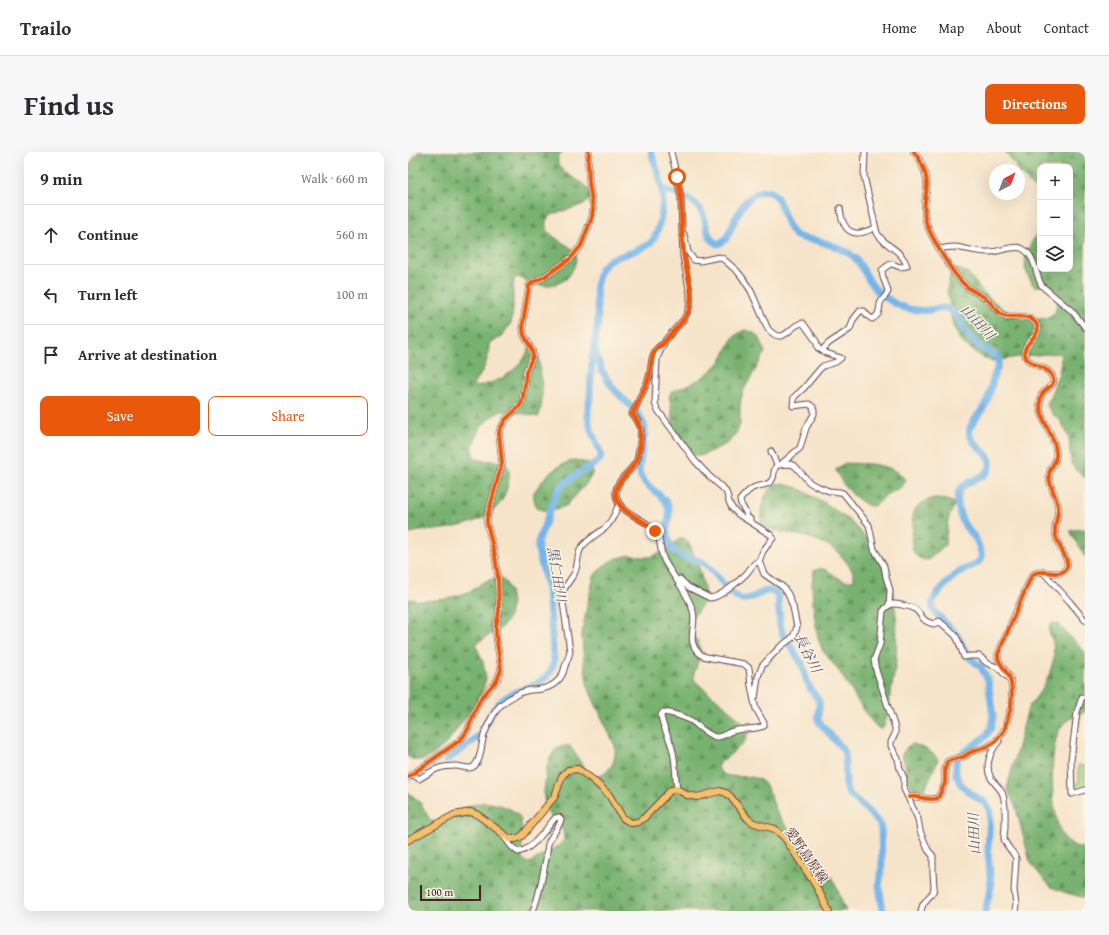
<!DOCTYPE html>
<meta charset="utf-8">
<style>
body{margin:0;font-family:"Gentium Book Plus","Noto Serif JP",serif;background:#f7f7f7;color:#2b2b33}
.controls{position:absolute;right:12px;top:12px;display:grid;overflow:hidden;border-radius:8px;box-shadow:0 4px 16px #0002}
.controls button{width:36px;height:36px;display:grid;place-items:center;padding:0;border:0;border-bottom:1px solid #e1e1e2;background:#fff;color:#2b2b33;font:20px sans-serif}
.compass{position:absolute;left:581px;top:12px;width:36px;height:36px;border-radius:50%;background:#fff;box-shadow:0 4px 16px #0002;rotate:42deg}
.scale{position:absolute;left:12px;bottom:10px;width:61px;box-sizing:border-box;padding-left:4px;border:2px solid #4a1f2b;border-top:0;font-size:11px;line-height:14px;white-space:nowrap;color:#4a1f2b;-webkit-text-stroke:3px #fcf5e5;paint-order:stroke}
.stop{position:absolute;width:12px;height:12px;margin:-9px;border:3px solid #ea580c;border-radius:50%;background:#fff}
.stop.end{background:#ea580c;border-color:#fff;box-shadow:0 1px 4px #0008}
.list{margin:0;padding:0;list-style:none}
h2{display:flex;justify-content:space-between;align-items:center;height:52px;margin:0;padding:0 16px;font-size:17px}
h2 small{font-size:13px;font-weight:400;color:#7c7c81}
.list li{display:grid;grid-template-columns:26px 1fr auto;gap:12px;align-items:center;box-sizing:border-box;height:60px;padding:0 16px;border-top:1px solid #e1e1e2}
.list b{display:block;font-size:15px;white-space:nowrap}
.list em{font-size:13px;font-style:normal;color:#7c7c81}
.actions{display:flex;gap:8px;padding:12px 16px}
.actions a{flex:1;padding:9px 0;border:1px solid #ea580c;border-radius:8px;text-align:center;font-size:14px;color:#ea580c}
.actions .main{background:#ea580c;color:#fff}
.icon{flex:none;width:22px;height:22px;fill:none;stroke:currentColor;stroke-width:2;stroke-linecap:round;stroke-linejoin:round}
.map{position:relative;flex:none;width:677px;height:759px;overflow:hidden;border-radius:8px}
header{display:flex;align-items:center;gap:24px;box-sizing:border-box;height:56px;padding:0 20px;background:#fff;border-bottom:1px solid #e1e1e2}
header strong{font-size:19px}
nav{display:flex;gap:22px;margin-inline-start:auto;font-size:14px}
.intro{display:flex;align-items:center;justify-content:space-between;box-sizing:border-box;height:96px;padding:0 24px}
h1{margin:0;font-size:28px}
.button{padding:10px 18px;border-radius:8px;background:#ea580c;color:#fff;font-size:14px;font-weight:700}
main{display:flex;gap:24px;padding:0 24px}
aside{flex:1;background:#fff;border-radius:8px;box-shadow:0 4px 16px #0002}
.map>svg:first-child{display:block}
.forest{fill:url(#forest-firs);stroke:#61684e}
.green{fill:#96cf82;stroke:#707756}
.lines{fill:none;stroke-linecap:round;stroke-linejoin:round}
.stream{stroke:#75b5e9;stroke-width:1}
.river{stroke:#75b5e9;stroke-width:7}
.minor-casing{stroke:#643d43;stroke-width:7}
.major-casing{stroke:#643d43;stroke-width:8}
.minor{stroke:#fff;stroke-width:5}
.major{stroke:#f4c16b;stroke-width:6}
.cycleway-casing{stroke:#fcf5e5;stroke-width:6}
.cycleway{stroke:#e8590c;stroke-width:4}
.route{stroke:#ea580c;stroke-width:5}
.labels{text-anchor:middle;stroke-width:3;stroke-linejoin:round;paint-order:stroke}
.street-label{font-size:13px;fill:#4a1f2b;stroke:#fcf5e5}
.water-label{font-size:14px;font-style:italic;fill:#59546e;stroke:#fcf5e5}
</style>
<header>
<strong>Trailo</strong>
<nav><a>Home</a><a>Map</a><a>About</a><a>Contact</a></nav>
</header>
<div class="intro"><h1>Find us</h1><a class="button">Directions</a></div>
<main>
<aside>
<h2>9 min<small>Walk · 660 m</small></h2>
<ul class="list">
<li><svg class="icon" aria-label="ahead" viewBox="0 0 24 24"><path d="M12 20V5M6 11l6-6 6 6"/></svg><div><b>Continue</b></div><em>560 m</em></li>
<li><svg class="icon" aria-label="left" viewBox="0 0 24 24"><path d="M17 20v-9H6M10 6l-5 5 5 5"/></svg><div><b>Turn left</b></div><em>100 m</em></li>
<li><svg class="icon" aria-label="arrive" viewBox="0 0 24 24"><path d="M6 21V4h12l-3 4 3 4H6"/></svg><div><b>Arrive at destination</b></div></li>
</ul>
<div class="actions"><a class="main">Save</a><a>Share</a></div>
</aside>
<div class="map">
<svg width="677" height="759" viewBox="0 0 677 759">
<defs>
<pattern id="forest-firs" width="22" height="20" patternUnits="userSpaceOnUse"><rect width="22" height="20" fill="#78b270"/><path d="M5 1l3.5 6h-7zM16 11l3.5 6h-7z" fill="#64905c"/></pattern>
</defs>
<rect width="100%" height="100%" fill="#fcf5e5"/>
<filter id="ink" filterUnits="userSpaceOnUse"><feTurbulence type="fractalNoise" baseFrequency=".025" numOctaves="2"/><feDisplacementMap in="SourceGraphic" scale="8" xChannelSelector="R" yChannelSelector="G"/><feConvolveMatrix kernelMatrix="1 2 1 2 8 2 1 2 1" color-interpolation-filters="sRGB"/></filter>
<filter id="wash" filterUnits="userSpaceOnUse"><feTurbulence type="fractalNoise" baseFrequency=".012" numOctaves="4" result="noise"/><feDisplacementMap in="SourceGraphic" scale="16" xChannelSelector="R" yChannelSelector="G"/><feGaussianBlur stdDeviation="0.9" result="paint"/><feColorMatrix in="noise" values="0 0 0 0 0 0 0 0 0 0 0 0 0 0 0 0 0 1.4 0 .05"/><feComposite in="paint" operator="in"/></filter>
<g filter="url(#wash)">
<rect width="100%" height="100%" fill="#f6e4ca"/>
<path class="forest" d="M10,0H154L150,5V12L156,20L175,32L183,39L184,47C180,49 177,52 173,53C166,57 143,60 139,67C131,83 161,91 167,100C171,108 164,120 159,126C155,130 148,132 142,133C132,136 119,129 110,125L106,127L105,139V158L103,171L94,184L81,192C81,203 78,214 72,223C70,227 67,229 65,233L68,235C89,230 102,224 116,207C119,202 119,197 124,194L127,195C128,198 130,200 130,203C133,216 137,255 130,265L113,261L94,259L84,264L71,277L64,297L66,306C88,314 108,299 99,336C91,368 55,375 27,378C18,379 8,378 0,383V16Z
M598,0H677V326L668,318L663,312L661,286L657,277L651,267L644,262L639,253C643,240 658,211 651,201L617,204L586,209L577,207L553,190L545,174L539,138L542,124L546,118L550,117L560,121L576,141L595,157L613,167L627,168L641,165L647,160L651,146L650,141L643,135L635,132L628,135L625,133L617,117L618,101L632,76V117H662V15H632V42L611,20V18H610Z
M337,178C351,181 354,188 357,201L335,239L332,252V272L329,280L320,291L293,304L285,303C280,297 270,287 267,280C263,269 265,256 261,245L263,240C272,236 283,232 292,227C298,223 304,218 309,213C322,200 317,186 337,178Z
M167,308L180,311L184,316L185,321L179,331L158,354L145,358H134L128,355L125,342C136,325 146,313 167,308Z
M437,311C456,312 477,310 493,323C495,325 498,327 497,330C495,336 482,340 477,344C473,348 468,355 462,354C455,353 440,338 436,333C433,329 431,324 428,319L429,316Z
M369,331L388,335L419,352L443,370L462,390L475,407L484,436L489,470L488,510L478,569L476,575L473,577L469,575L459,564L433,522L415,499L410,487L405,454L404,431L406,419C419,409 431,435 446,428C447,421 443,417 439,411C421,383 383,383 353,376C352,358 353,342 369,331Z
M522,347C530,347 540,347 547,351L540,368L537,393L520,408C499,407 504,388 505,373C505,369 504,362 507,358C510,352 516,350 522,347Z
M677,377V405L663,381V378Z
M273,386H277L281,390L292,418L298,446L295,452L280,471L279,476L285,484L290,489L292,495V505L286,521V526L287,529L296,537L316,553L340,575L341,580L337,589L323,602L310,612C310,634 345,617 356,631C363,639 364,652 370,662C383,684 406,699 421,720C427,729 433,748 438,759H0V640L12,650L21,666L29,673C52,659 69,643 97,655C103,657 110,661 112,666C116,679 113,694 114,707L116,709L121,711L150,694L156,688C157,671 147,672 140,660C139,657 138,654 137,651C135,645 136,639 137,632C138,617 141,591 162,594C167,601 178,621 185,624C188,625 191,624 194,623C205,617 208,606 207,594L180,536L176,512L174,483L178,458L186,424L195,414L206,407L222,403L234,405H241L252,401Z
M87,426L94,427L98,431L102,439L104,450L101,464L97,472L87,481L81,483L69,491L68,494L75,509L78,527L73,544L39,591L25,603L15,608H7L0,605V447L13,449L38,447L63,439L76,430Z
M645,471L650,472L677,500V560C670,563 661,566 655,572C639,590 642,667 656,686C661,692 669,695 677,697V746L655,740L643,735L633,724L622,710L608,656L599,636L620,556L634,537L641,523L646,506L645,489L641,480L642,473Z
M505,592C514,595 525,599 530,608L518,635L515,638C499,637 500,631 498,618C497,613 495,607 494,602L500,594Z"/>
<path class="green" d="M670,613L677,614V637L666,640L665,632L671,630Z"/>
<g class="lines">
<path class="stream" d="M11,623L39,608
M0,630L6,626"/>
<path class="river" d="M255,37C268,42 284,45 292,57C300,68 296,86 310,92L314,90L318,87C325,72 338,37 359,39C375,40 375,74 387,83C393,87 401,87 407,88C418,91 429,95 439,100C452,107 456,121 464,133C468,139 474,143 480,147C493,157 506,160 522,158C527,157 532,155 537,156C549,158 553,174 560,183C564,187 569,192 573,195C579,199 586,202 591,206C592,213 588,218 586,224C583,233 582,244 577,253C574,259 564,270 562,276C557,294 589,300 581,317C575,329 552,328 550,343C549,352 551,362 555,370C560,381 569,383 572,398C573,401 574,403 573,406C570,414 559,416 553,419C545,424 527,441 525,450C524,453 525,456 526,459L549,483L561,505L573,515L580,528L585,565L583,576L578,584L551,604L548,612V623L553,632L561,640L576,650L581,657L582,663L580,699L583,735L577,759
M187,197C190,211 196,225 205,236C217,251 232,257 237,277L231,317C232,335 254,339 260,354C263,361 260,368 259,375C258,383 261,392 265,398C271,406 288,406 296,411C307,419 322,444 333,447C347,450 358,431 370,443L372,472L374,481L394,512L398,527L402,536L411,549V553L410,566L411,570L434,596L437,601L438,636L441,642L456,655L471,671L473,677L474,717L471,733L475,759
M39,608C48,601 66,590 73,581C82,567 82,556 97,546C115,533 143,535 146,508L140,438L130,398V390L148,343L152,335L168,323L187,312L192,307L193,302L183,278L180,266V256L182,245L184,206L190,170L188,134L193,116L203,107C215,103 231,99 241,92C252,84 257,49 254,36C252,24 247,12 243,0"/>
</g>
</g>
<g filter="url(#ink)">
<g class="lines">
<g class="minor-casing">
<path id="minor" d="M263,0L269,25L273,46L274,80L275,104L282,142V152L280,159L276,167L258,187L249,206L247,251L249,257L287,309L301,324L317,338L319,342L321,350L324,356L331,363L363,383L365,386L355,399L351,409L356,422L375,435L380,442L385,455L389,475L386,483L384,486L372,495L354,514L350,525L347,546
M432,56C433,66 436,80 448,81C454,82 461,78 467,76
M276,82L280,100L286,108L292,109L311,105L314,106L329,119L334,125L343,139L360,177C377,196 382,171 395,171L408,189L410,196L418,201L433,206L428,210L415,214L411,218L396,236L386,245L385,254L401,252L405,255L406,258V262L398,276L392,296L372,313
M531,97C536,96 541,95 546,95C558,96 570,101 583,100C591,100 608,92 615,97C628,104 627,123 634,134L664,159L677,175
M255,192C251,194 248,197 246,201C242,209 244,217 241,225C239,233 234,240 231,248C229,253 227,257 224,262C236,274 233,283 231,298C230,302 230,307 228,310C222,321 207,328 208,342C209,363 243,367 250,383C253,392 252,401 257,410C266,426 280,441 285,459C289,473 278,488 290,500C291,501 293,503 295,504C297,505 301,505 303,506C314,508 325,510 336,512L341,516L343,534L346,549L348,557L356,571V574C346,578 335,576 325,579C319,580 314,586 308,585C298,583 290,573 282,568C273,564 264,561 255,560L253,563C254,575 261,584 264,596C268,609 267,623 269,637
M414,198L421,191L442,177L445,168L452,159H456L460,164L464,167C472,163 471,159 472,152C473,148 478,144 480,140C479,132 474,128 474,118L482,112H484L492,115L499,114C493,96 478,96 469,81L456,24L457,0
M363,299L369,313L382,312L387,314L401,330L406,333L421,339L432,340L435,341L461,373L466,397L476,414L478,425L482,438L481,453
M342,367L339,365C339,359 332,354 332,348C336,343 341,337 347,335C352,333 358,334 362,330C368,326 364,318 369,313
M635,420L662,450L677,468
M272,427L280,435L302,446C313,445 330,430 338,422C343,417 344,411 351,409
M674,545L669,560L663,608L664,642L677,638
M591,589C583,598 576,614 583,626C586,632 593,636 595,643C598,653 597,664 597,674C597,678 596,682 596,686C597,695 606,699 608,707L606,738L608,753L607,759
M4,622L11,627C26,618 30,614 48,614C53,614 61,618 65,615C73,610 73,595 75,587C77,578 86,559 93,553C101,546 113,539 123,538C136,538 148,534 154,523C156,520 156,517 157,514C159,509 161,505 162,499L154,444C155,435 163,428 167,420C170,413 169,403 173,396C180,387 189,382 197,376C204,370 207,361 211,352
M0,625L51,589L55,585L60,577L68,556L73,546L89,528L93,518L88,483V474L91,460L90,425L87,404L79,371V366L94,311L91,281L92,277L98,267L111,255L114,250L117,233L118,220L125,204L124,198L116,183L115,177V171L121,134L125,130L136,125L162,107L173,94L184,65L185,57L181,30L180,10L181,0
M501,645C512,643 521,650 530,646L537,631V617L539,610L543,608L555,605L563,600L579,595L586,591L596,579L603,555L604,538L603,531L601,524L592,511L590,506V502L622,427C623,425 625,422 628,421C637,417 654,427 659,415C662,406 646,391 647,378C647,370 651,362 650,354C648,344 642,335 641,325C640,319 645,314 647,309C649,304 648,298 647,294C644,280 633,269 632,254C630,235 648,237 645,227C643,215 626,215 619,207C608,191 639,185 627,170C618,160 605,167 595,163C589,160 585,153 580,148C574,143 568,141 562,137C549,128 539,110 531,97C526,87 519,77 517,66C515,55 518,44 519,33C519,22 513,8 506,0
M95,683L103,694L110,700C123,699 139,676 147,666L151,665L153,667C152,675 143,683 140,692C139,697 139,702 138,707C134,725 132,742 125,759
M513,759L515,752L525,740L526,735L525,720V704L520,698L512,679L510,667L496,637V626L492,617L490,607L483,594V590L487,582V576L468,518L466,508L472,492L475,459C482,450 488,451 498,454C501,454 504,455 507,457C516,465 513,469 526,472L531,469L547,483L550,488L556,505L562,504H571L579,511L591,516L598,524H601"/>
</g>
<g class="major-casing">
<path id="major" d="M0,688L46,663L63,660L70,663L102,687H108L114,684L147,644L154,624L160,618L170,617L185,628L201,643L215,666L223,671L230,670L236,666L263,638L269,637L279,643L289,645L312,639L318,641L322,644L340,667L346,671L367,677L377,686L407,732L421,759"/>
</g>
<use href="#minor" class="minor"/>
<use href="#major" class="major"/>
<g class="cycleway-casing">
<path id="cycleway" d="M0,625L51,589L55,585L60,577L68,556L73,546L89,528L93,518L88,483V474L91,460L90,425L87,404L79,371V366L94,311L91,281L92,277L98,267L111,255L114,250L117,233L118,220L125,204L124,198L116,183L115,177V171L121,134L125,130L136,125L162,107L173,94L184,65L185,57L181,30L180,10L181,0
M501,645C512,643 521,650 530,646L537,631V617L539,610L543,608L555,605L563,600L579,595L586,591L596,579L603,555L604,538L603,531L601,524L592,511L590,506V502L622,427C623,425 625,422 628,421C637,417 654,427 659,415C662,406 646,391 647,378C647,370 651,362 650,354C648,344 642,335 641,325C640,319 645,314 647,309C649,304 648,298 647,294C644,280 633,269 632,254C630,235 648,237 645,227C643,215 626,215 619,207C608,191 639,185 627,170C618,160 605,167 595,163C589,160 585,153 580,148C574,143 568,141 562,137C549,128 539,110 531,97C526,87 519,77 517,66C515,55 518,44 519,33C519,22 513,8 506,0"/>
</g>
<use href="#cycleway" class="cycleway"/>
</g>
</g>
<g class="lines" filter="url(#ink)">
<path class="route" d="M247,379C238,369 214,361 209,348C203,332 220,323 227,311C230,308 230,304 231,299C233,285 235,273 224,262C227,257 229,253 231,248C234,240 239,233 241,225C244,216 242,209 246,201C248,197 251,194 255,192C262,180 276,172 281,158C287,141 278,121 276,104C273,85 274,65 273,46C272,39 271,32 269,25"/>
</g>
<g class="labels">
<g class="street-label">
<text transform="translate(399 703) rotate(55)" y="5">愛野島原線</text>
</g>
<g class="water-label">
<text transform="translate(570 170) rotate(47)" y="5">山田川</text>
<text transform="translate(149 422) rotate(81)" y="5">黒仁田川</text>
<text transform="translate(400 501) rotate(63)" y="5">長谷川</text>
<text transform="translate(566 682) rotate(-93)" y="5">山田川</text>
</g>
</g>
</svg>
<div class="controls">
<button>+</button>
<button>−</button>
<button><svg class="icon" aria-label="layers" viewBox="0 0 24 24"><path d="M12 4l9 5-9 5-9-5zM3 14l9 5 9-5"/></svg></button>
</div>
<svg class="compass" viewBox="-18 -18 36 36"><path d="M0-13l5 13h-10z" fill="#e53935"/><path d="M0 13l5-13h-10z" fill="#7c7c81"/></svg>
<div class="scale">100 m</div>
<div class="stop" style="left:269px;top:25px"></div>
<div class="stop end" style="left:247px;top:379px"></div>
</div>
</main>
